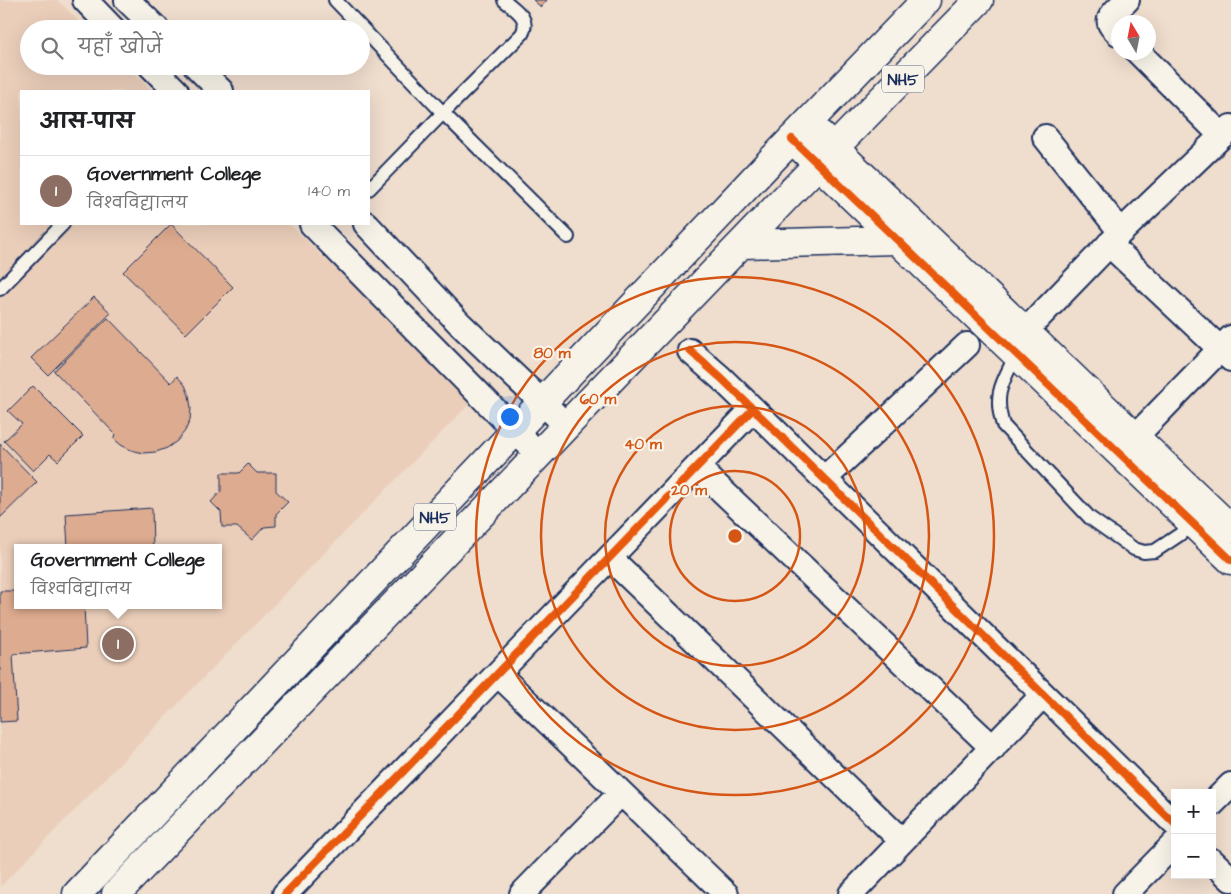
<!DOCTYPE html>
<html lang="hi">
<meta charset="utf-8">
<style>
body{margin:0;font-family:"Architects Daughter","Playpen Sans Deva",sans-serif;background:#f6f6f6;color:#202124}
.controls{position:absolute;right:15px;bottom:15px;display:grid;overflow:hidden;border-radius:0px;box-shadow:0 5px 20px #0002}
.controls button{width:45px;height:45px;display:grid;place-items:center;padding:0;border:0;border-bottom:1px solid #e0e0e0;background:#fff;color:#202124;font:25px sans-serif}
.compass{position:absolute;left:1111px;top:15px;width:45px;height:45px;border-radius:50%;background:#fff;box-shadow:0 5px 20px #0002;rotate:350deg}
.you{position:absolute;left:509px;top:416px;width:18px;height:18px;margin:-12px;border:4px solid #fff;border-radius:50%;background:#1a73e8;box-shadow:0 0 0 8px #1a73e833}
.badge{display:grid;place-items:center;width:32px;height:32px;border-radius:50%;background:#111827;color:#fff;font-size:16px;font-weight:700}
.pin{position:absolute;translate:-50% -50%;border:2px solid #fff;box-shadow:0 1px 5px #0006}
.popup{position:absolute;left:14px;top:544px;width:208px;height:65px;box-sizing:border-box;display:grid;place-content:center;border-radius:0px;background:#fff;filter:drop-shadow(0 1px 4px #0005);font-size:16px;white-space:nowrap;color:#757577}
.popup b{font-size:19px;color:#202124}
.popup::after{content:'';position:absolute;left:50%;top:100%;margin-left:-10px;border:10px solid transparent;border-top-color:#fff}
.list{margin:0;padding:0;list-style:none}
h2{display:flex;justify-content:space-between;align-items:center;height:65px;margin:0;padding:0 20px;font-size:21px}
h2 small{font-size:16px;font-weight:400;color:#757577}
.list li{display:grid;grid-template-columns:32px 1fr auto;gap:15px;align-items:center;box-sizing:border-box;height:70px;padding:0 20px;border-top:1px solid #e0e0e0}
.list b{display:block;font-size:19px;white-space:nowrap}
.list p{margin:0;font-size:16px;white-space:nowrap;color:#757577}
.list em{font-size:16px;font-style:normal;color:#757577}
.icon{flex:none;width:28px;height:28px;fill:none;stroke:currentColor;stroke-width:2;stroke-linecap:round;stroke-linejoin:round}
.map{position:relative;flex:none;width:1231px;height:894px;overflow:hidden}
.search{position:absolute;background:#fff;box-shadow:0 5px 20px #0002;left:20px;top:20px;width:350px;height:55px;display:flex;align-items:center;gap:12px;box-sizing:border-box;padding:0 18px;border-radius:28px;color:#757577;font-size:19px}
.panel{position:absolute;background:#fff;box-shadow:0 5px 20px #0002;left:20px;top:90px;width:350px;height:135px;border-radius:0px}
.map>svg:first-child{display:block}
.built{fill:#eaceba;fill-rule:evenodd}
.building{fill:#ddab8f;stroke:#1b2f5e}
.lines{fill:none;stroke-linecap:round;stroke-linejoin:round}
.service-casing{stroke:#1b2f5e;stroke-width:16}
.minor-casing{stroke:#1b2f5e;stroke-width:28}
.tertiary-casing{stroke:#1b2f5e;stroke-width:31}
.trunk-casing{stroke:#1b2f5e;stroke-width:31}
.service{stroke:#f7f3e8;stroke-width:12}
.minor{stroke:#f7f3e8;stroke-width:24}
.tertiary{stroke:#f7f3e8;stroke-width:28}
.trunk{stroke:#f7f3e8;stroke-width:28}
.cycleway-casing{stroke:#f7f3e8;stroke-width:11}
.cycleway{stroke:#e8590c;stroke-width:8}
.ring{fill:none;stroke:#d45514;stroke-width:2.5}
.labels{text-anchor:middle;stroke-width:4.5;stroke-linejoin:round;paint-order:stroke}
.shield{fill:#f7f3e8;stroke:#5d6a87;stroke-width:1}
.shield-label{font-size:16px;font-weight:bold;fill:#1b2f5e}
.centre{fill:#d45514;stroke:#f7f3e8;stroke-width:2.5}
.ring-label{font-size:15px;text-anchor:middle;font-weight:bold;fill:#d45514;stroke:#f7f3e8;stroke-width:4.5;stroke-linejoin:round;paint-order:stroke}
</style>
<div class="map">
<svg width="1231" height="894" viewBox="0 0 1231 894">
<rect width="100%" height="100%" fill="#efddcd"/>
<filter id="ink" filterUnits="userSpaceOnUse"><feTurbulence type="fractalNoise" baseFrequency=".02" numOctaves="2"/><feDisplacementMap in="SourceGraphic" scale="10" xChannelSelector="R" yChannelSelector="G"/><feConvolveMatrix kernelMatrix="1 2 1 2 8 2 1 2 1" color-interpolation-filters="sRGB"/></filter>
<g filter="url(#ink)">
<path class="built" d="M0,0H57L87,29H29V66H126L152,91H21V224H289L473,400L0,887ZM18,548H218V605H18Z"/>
<path class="building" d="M533,0H547L541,7Z
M171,224L233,287L186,334L123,272Z
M94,297L111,313L48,375L31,358Z
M108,318L171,383L177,376L185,385L189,395L191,408L190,420L185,431L177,441L167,448L156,452L143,453L131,450L121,445L113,438L116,435L54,371Z
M33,386L83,436L58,461L50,454L33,471L4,441L22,424L8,411Z
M0,444L37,482L0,518Z
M248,464L257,473H276V491L288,502L276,514V526L264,527L252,540L237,527H222L221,512L211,502L221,491V473H239Z
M152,508L153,548H68L66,514Z
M0,591H18V605H84L86,648L13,654L17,721L0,722Z"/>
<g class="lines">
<g class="service-casing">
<path id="service" d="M335,0L443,113L369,189
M504,0C515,10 531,18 522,34L443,113L568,237
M0,289L63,224
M1016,355C1003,382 993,393 1003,425L1090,518L1134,549L1144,552L1155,551L1194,525"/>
</g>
<g class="minor-casing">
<path id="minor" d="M85,0L113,29
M127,0L157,29
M1118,33C1116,30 1111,27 1110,23C1107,17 1122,5 1127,0
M1138,52L1222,136
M151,66L176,91
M196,66L221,91
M1045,137L1121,232
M312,224L539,455
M366,224L460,324L567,426
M1109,244L1231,359
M1036,320L1121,232L1231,127
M690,351L721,378L753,409L1175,824
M1135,437L1231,338
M697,467L993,748
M824,479L967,345
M610,558L902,841
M498,674L726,894
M1212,804L1231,785
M1212,861L1231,879
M285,894L753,409
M522,894L621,793
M851,894L1043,695
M1125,894L1175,843"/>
</g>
<g class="tertiary-casing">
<path id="tertiary" d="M808,123L1231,529
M792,139L1231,560"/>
</g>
<g class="trunk-casing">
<path id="trunk" d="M742,244L896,240
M77,894L764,168L926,0
M116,894L792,191L979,0"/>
</g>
<use href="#service" class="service"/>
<use href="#minor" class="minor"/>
<use href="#tertiary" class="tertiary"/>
<use href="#trunk" class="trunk"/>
<g class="cycleway-casing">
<path id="cycleway" d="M792,139L1231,560
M690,351L721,378L753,409L1175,824
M285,894L753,409"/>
</g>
<use href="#cycleway" class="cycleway"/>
</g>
</g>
<g class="ring">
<circle cx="735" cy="536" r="65"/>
<circle cx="735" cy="536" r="130"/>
<circle cx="735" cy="536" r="194"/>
<circle cx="735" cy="536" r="259"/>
</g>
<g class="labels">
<g class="shield">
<rect x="882" y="65.5" width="42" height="27" rx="4"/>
<rect x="414" y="503.5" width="42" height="27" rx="4"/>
</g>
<g class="shield-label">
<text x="903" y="85">NH5</text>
<text x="435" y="523">NH5</text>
</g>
</g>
<circle cx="735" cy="536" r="8" class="centre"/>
<g class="ring-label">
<text x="552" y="358">80 m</text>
<text x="598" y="404">60 m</text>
<text x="643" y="449">40 m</text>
<text x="689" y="495">20 m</text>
</g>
</svg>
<div class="controls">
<button>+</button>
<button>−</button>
</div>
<svg class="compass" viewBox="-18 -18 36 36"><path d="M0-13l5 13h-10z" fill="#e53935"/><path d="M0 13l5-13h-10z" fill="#757577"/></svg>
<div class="you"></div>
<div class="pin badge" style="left:118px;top:644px;background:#8d6e63">1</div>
<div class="popup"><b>Government College</b>विश्वविद्यालय</div>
<div class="search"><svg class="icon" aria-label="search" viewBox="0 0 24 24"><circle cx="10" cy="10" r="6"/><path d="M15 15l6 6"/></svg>यहाँ खोजें</div>
<section class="panel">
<h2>आस-पास<small></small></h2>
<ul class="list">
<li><span class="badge" style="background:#8d6e63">1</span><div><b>Government College</b><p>विश्वविद्यालय</p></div><em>140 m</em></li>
</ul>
</section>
</div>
